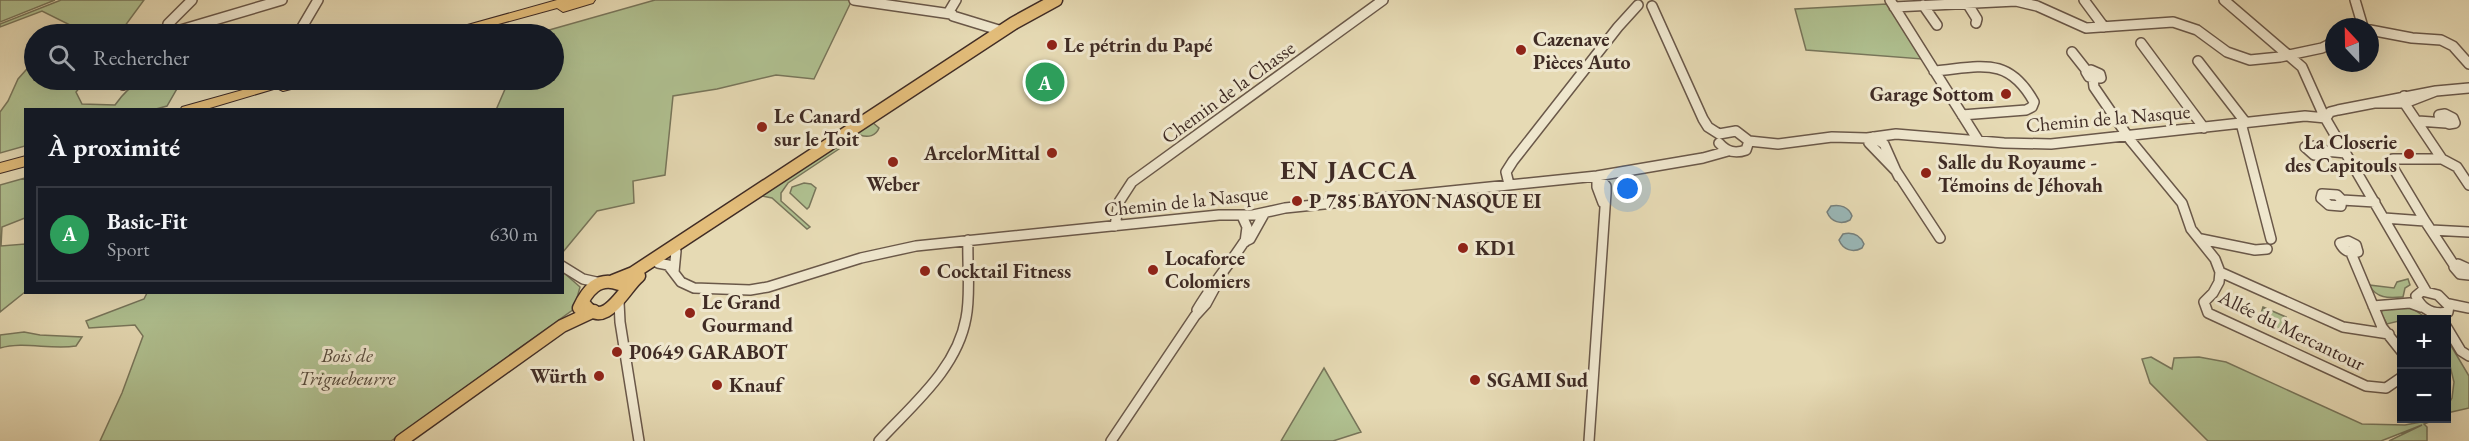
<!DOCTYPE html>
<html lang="fr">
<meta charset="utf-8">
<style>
body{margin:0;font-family:"EB Garamond",serif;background:#20242c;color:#f1f3f6}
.controls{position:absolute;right:18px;bottom:18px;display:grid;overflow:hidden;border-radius:0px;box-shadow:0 6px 24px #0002}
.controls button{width:54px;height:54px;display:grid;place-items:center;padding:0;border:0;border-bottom:2px solid #363941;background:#171b24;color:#f1f3f6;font:30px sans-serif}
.compass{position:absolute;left:2325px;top:18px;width:54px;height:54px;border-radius:50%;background:#171b24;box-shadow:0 6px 24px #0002;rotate:338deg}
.you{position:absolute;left:1628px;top:189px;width:21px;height:21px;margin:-15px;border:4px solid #fff;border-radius:50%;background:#1a73e8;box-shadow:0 0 0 9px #1a73e833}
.badge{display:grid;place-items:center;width:39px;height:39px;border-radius:50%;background:#d93025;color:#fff;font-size:20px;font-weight:700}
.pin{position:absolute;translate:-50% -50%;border:3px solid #fff;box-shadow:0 2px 6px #0006}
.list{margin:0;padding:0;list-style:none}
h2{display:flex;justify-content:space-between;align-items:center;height:78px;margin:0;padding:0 24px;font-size:26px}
h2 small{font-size:20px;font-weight:400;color:#9ea1a6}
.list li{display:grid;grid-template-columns:39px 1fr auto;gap:18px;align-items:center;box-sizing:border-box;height:96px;margin:0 12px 12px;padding:0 12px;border:2px solid #363941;border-radius:0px}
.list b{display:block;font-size:22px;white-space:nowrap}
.list p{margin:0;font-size:20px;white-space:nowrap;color:#9ea1a6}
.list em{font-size:20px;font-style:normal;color:#9ea1a6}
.icon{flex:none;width:33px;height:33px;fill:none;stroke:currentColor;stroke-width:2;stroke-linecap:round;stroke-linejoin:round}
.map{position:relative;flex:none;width:2469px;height:441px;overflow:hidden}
.search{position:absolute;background:#171b24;box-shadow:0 6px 24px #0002;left:24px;top:24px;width:540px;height:66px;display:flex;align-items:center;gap:15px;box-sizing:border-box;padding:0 21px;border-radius:33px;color:#9ea1a6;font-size:22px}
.panel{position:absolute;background:#171b24;box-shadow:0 6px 24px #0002;left:24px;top:108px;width:540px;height:186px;border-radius:0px}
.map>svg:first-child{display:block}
.green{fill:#b0c191;stroke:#78765b;stroke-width:1.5}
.water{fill:#9ab8b8;stroke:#76807d;stroke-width:1.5}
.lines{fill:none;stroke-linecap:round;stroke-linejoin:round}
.minor-casing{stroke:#6a5849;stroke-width:12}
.major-casing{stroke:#402c25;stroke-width:15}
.highway-casing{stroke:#402c25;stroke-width:2}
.minor{stroke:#efe7ce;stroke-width:9}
.major{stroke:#e3bd7a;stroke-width:12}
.highway{fill:#e3bd7a;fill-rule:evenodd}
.poi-dot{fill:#8f2418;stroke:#efe7ce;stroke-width:2}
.labels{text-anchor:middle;stroke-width:6;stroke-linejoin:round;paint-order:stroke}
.poi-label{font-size:20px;font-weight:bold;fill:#402c25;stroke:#efe7ce;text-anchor:start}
.street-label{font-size:20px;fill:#402c25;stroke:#efe7ce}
.park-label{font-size:20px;font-style:italic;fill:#564a3b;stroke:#efe7ce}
.district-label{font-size:26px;font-weight:bold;letter-spacing:1.5px;fill:#402c25;stroke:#efe7ce}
</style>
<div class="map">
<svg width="2469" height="441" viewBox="0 0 2469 441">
<rect width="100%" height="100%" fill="#e6dab4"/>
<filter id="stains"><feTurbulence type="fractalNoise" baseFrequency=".00333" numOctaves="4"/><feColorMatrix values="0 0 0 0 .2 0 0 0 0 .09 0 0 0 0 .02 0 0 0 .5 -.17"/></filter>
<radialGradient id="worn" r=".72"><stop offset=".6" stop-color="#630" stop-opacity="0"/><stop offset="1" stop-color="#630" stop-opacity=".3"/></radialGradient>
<path class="green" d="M0,0H55L0,22Z
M61,0H144L119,34H66L74,27L42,11L0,27V24Z
M655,0H849L851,2L814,79L776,75L717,89L673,96L665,175L633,181L634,203L597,211L563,252L562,110H496L509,80H554V34H535Z
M1887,4L1922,59L1806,50L1795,9Z
M34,61V80H86L76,92L82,104L115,105C136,75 148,80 182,80L167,106L156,109L26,110L25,146L0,153V112L8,101L18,79Z
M872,122L879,128C876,136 868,138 860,135L788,183L781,193V201L810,227L807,229L772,198L762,196Z
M25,178V218L2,227L1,246L25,244V292L0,312V185Z
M804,183L811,184L816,188L809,207L807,209L790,193L792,187Z
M563,272L580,287L574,309L391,441H100L122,393L143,336L135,325L89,328L86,321L144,299L147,293L562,292Z
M2408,279L2410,285L2405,288L2403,297C2388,298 2377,299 2369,285L2394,288L2397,282Z
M2263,307L2286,317L2281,330L2259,320Z
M2410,307L2428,319L2411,318L2387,324L2381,313L2383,309Z
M24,332L40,335L82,337L76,346C50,350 24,341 0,348V335Z
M2447,339L2469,376V408L2447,413V407L2452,398L2454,382L2447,354Z
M2151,357L2172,369L2174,358L2199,357L2226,362L2362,424L2405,425L2437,419L2424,424L2427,427V441H2389L2422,425L2381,441H2208L2150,383L2142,359Z
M1324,368L1361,432L1333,441H1281Z"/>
<path class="water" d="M1831,206C1840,204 1849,207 1852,216L1850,220C1841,225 1831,222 1827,212Z
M1843,234C1852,232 1860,235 1864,244L1862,248C1853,253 1843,250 1839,240Z"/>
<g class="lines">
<g class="minor-casing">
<path id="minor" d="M854,0L951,14
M956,0L950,10L953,16L1002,31
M1890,0L1978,140
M2084,0L2104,27
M2224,0L2302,67L2324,116L2426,291
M2355,0L2363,27
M1967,3L1977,19L1976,23
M1923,5L1937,25
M1652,6L1703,119L1708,127L1719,134
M1894,7L2016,1L2037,6L2086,28L2173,22L2197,30L2227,52L2250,60L2280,57L2322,48L2334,42
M2370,30L2412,38L2441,40L2453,46L2469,64
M166,34L168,24L192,0
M167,34L282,0
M298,34L318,0
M2141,43L2204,128
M2072,52L2087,71
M2198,61L2246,123
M2091,70L2100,74L2101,78L2089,77L2086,72Z
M1934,71C1980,67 2008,55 2034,102L2032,107L2026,110L1962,115
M2093,79L2094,87L2131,141L2182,203L2191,229L2215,259L2220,272L2219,282L2213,293L2204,302L2208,313L2366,386L2386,388L2402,377
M121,80L119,82L123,85L134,80
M2436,91L2469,88
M2445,114L2453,118L2455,123L2449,124L2441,120L2439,115Z
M2326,118L2330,112L2338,110L2436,91L2405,103H2374
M2418,121L2446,123
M2241,123L2271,239
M1719,134L1736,131L1749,141
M1873,137L1884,144L1896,171L1869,143Z
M1749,141L1778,144L1832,137L1867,138L1896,134L2004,143L2051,144L2305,116L2326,118
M1719,143C1727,152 1735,154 1746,150L1749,141
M2316,146L2325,151L2326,154L2314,155L2305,147Z
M2325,151L2346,153
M2442,159L2457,167L2469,185
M1896,171L1940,238
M1896,171L1899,177
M1597,176V187L1603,203
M1509,184L1506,172L1513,161L1618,27L1638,5
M2322,194L2337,195L2342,200L2341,206L2329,205L2321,198Z
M2342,200L2375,202
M1242,216L1247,227L1245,242
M2384,218L2425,221L2392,166L2393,159H2442L2403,101L2404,96
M2425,221L2454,265
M1115,226L1119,202L1132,182L1383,0
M2431,230L2469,232
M2201,239L2255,250L2267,249
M2348,241L2356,245L2358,252C2349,253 2344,251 2340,243Z
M2351,253L2382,327L2402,352
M658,263L668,265L681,282L694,288L750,290L768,287L861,258L916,246L1219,215H1253L1285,208L1597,176L1703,158L1728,151
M562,266L583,279L601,283
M2469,269L2458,264L2454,267L2460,274L2469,275
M674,272L676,251
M2220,272L2343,327L2389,334
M2422,291L2438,295L2449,306L2448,312C2433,315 2422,310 2416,296Z
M619,302L620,322L639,441
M2449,304L2469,308
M2373,306L2410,303L2421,307
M1197,310C1211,286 1229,265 1244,242L1250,239L1264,214
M2446,326L2461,351L2469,356
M879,441C912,405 957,369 966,318C971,293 967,266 968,240
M1111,441L1195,316L1206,304L1219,280
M1589,441L1606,193V186L1597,176"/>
</g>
<g class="major-casing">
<path id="major" d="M613,281L633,273L1014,23L1056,0
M583,302C604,335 626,285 639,276
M579,308C587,291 598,276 619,284
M401,441L562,326L594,311"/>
</g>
<g class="highway-casing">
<path id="highway" d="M557,0H595L593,3L563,12L557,8L462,34H444L446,31Z
M278,80H317L315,83L283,91L277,88L203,110H180L182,107Z
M26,156V166L0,173V163Z"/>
</g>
<use href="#minor" class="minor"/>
<use href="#major" class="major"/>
<use href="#highway" class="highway"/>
</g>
<g class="poi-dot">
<circle cx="1052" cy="45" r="6"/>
<circle cx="1521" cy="50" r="6"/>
<circle cx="2006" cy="94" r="6"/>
<circle cx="762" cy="127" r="6"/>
<circle cx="1052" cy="153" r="6"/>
<circle cx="2409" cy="154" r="6"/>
<circle cx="893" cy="162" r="6"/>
<circle cx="1926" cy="173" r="6"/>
<circle cx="1297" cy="201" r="6"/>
<circle cx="1463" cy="248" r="6"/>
<circle cx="1153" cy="270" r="6"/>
<circle cx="925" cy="271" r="6"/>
<circle cx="690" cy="313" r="6"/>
<circle cx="617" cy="352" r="6"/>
<circle cx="599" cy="376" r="6"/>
<circle cx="1475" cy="380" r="6"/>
<circle cx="717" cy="385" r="6"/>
</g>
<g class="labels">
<g class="poi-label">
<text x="1533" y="46">Cazenave<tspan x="1533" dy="23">Pièces Auto</tspan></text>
<text x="1064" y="52">Le pétrin du Papé</text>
<text x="1994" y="101" text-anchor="end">Garage Sottom</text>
<text x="774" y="123">Le Canard<tspan x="774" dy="23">sur le Toit</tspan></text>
<text x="2397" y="149" text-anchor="end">La Closerie<tspan x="2397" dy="23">des Capitouls</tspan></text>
<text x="1040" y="160" text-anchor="end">ArcelorMittal</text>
<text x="1938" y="169">Salle du Royaume -<tspan x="1938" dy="23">Témoins de Jéhovah</tspan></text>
<text x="893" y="191" text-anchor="middle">Weber</text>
<text x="1309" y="208">P 785 BAYON NASQUE EI</text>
<text x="1475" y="255">KD1</text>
<text x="1165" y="265">Locaforce<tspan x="1165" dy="23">Colomiers</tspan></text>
<text x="937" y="278">Cocktail Fitness</text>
<text x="702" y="309">Le Grand<tspan x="702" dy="23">Gourmand</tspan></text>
<text x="629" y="359">P0649 GARABOT</text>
<text x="587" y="383" text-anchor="end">Würth</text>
<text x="1487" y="387">SGAMI Sud</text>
<text x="729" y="392">Knauf</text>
</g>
<g class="street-label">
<text transform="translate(1228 92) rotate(-36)" y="7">Chemin de la Chasse</text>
<text transform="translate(2108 118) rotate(-5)" y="7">Chemin de la Nasque</text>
<text transform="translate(1186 201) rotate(-6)" y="7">Chemin de la Nasque</text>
<text transform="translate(2292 330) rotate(26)" y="7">Allée du Mercantour</text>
</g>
<g class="park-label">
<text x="347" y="362">Bois de<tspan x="347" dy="23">Triguebeurre</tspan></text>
</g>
<g class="district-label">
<text x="1349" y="179">EN JACCA</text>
</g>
</g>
<rect width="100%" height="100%" filter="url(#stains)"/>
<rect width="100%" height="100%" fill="url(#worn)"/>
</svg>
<div class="controls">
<button>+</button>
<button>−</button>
</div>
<svg class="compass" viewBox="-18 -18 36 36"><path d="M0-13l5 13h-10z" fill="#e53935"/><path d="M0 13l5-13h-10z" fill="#9ea1a6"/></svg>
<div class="you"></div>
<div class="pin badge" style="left:1045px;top:82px;background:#2e9e5b">A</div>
<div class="search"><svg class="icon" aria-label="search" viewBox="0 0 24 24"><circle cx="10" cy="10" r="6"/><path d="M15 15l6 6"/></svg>Rechercher</div>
<section class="panel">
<h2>À proximité<small></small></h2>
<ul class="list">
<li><span class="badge" style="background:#2e9e5b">A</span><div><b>Basic-Fit</b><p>Sport</p></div><em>630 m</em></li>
</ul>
</section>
</div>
